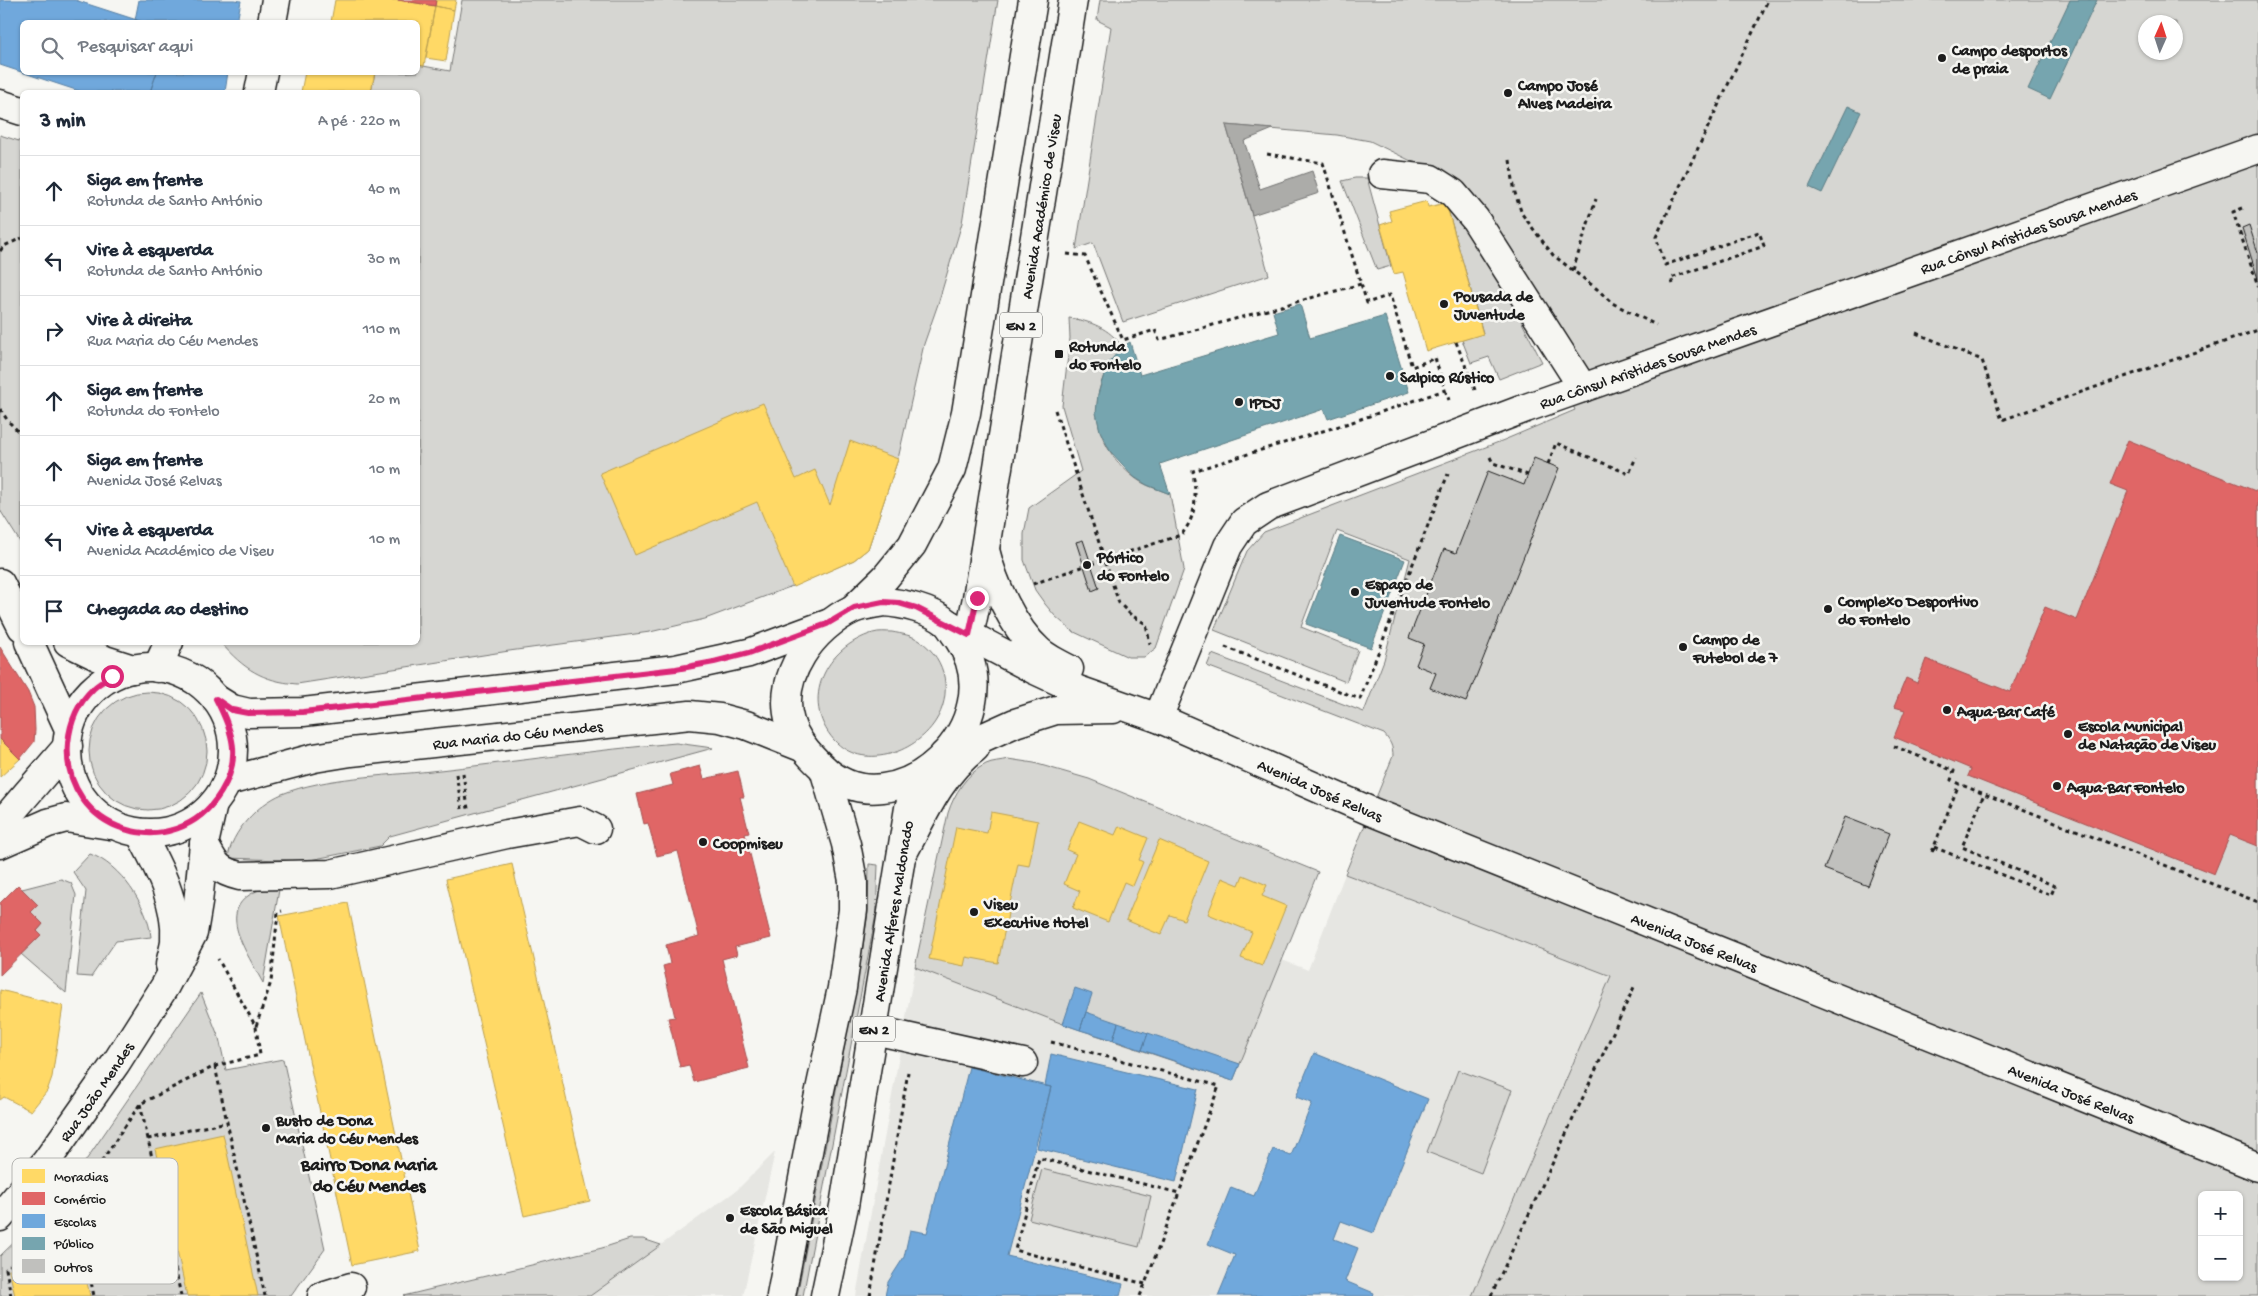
<!DOCTYPE html>
<html lang="pt">
<meta charset="utf-8">
<style>
body{margin:0;font-family:"Gochi Hand",sans-serif;background:#f2f2f3;color:#1f2937}
.controls{position:absolute;right:15px;bottom:15px;display:grid;overflow:hidden;border-radius:8px;box-shadow:0 1px 4px #0004}
.controls button{width:45px;height:45px;display:grid;place-items:center;padding:0;border:0;border-bottom:1px solid #e0e1e3;background:#fff;color:#1f2937;font:25px sans-serif}
.compass{position:absolute;left:2138px;top:15px;width:45px;height:45px;border-radius:50%;background:#fff;box-shadow:0 1px 4px #0004;rotate:3deg}
.stop{position:absolute;width:15px;height:15px;margin:-11px;border:4px solid #db2777;border-radius:50%;background:#fff}
.stop.end{background:#db2777;border-color:#fff;box-shadow:0 1px 5px #0008}
.list{margin:0;padding:0;list-style:none}
h2{display:flex;justify-content:space-between;align-items:center;height:65px;margin:0;padding:0 20px;font-size:21px}
h2 small{font-size:16px;font-weight:400;color:#747a83}
.list li{display:grid;grid-template-columns:32px 1fr auto;gap:15px;align-items:center;box-sizing:border-box;height:70px;padding:0 20px;border-top:1px solid #e0e1e3}
.list b{display:block;font-size:19px;white-space:nowrap}
.list p{margin:0;font-size:16px;white-space:nowrap;color:#747a83}
.list em{font-size:16px;font-style:normal;color:#747a83}
.icon{flex:none;width:28px;height:28px;fill:none;stroke:currentColor;stroke-width:2;stroke-linecap:round;stroke-linejoin:round}
.map{position:relative;flex:none;width:2258px;height:1296px;overflow:hidden}
.search{position:absolute;background:#fff;box-shadow:0 1px 4px #0004;left:20px;top:20px;width:400px;height:55px;display:flex;align-items:center;gap:12px;box-sizing:border-box;padding:0 18px;border-radius:8px;color:#747a83;font-size:19px}
.panel{position:absolute;background:#fff;box-shadow:0 1px 4px #0004;left:20px;top:90px;width:400px;height:555px;border-radius:8px}
.map>svg:first-child{display:block}
.built{fill:#e6e6e2}
.green{fill:#d6d6d2;stroke:#797977;fill-rule:evenodd}
.water{fill:#acaca9;stroke:#727271}
.homes{fill:#ffd966;stroke:#bba050}
.shops{fill:#e06666;stroke:#a55050}
.schools{fill:#6fa8dc;stroke:#567ea2}
.public{fill:#76a5af;stroke:#5b7c83}
.building{fill:#c0c0bd;stroke:#1c1c1c}
.lines{fill:none;stroke-linecap:round;stroke-linejoin:round}
.minor-casing{stroke:#1c1c1c;stroke-width:31}
.major-casing{stroke:#1c1c1c;stroke-width:31}
.path{stroke:#1c1c1c;stroke-width:3;stroke-dasharray:4 4;stroke-linecap:butt}
.minor{stroke:#f6f6f2;stroke-width:28}
.major{stroke:#f6f6f2;stroke-width:28}
.route{stroke:#db2777;stroke-width:6}
.poi-dot{fill:#1c1c1c;stroke:#f6f6f2;stroke-width:2}
.labels{text-anchor:middle;stroke-width:5;stroke-linejoin:round;paint-order:stroke}
.shield{fill:#f6f6f2;stroke:#5d5d5c;stroke-width:1}
.shield-label{font-size:15px;font-weight:bold;fill:#1c1c1c}
.poi-label{font-size:16px;font-weight:bold;fill:#1c1c1c;stroke:#f6f6f2;text-anchor:start}
.street-label{font-size:16px;fill:#1c1c1c;stroke:#f6f6f2}
.neighbourhood-label{font-size:18px;font-weight:bold;fill:#1c1c1c;stroke:#f6f6f2}
.key{fill:#f6f6f2;stroke:#b5b5b2;stroke-width:1}
.key-label{font-size:14px;fill:#1c1c1c}
</style>
<div class="map">
<svg width="2258" height="1296" viewBox="0 0 2258 1296">
<rect width="100%" height="100%" fill="#f6f6f2"/>
<filter id="ink" filterUnits="userSpaceOnUse"><feTurbulence type="fractalNoise" baseFrequency=".02" numOctaves="2"/><feDisplacementMap in="SourceGraphic" scale="10" xChannelSelector="R" yChannelSelector="G"/><feConvolveMatrix kernelMatrix="1 2 1 2 8 2 1 2 1" color-interpolation-filters="sRGB"/></filter>
<g filter="url(#ink)">
<path class="built" d="M1345,874L1611,976L1472,1296H856L915,967L1063,1024L1233,1081L1282,960L1308,970Z
M775,1152L743,1296H590L737,1190Z"/>
<path class="green" d="M462,0H998L962,223L938,304L924,344L898,459L868,549L854,560L803,582L705,619L650,632L509,651L297,684C262,681 244,669 221,643L418,642V92H371L375,73L418,72V65L450,71Z
M1100,0H2258V1296H1472L1611,976L1345,874L1393,756C1393,746 1390,741 1384,734L1207,666L1212,654L1364,712L1384,660L1410,559L1337,531L1301,627L1358,650L1346,682L1214,630L1247,551L1264,532L1504,440L1575,410L1533,311L1446,178L1370,141L1337,135L1226,125L1269,275L1123,322L1093,243L1076,249L1111,27L1097,20ZM2146,22H2176V52H2146ZM2202,1195H2239V1277H2202Z
M0,135L22,142V545L0,510Z
M1355,178H1367L1391,266L1377,270L1342,181Z
M1446,203L1494,267L1542,362L1499,379L1489,357L1471,363L1462,340L1483,333Z
M1069,318C1090,321 1110,328 1122,347C1085,390 1089,443 1135,478C1145,486 1158,489 1170,494L1184,569L1156,648L1144,657H1128L1072,631L1055,616L1045,604L1035,590L1024,560V534L1029,508L1081,471L1062,406L1070,338Z
M892,632C902,634 912,635 920,641C947,659 953,695 935,722C914,754 862,771 834,740C799,700 826,647 873,633C879,631 886,632 892,632Z
M89 751a59 59 0 1 1 118 0a59 59 0 1 1-118 0Z
M676,743L713,748L390,836L380,846L305,861L228,858C231,832 258,804 282,794C325,777 385,776 431,771C513,762 594,750 676,743Z
M1008,759L1034,763L1089,779L1318,872L1233,1081L1063,1024L915,967L948,813C954,794 967,773 986,764C992,761 1001,761 1008,759Z
M90,854C120,864 148,906 151,937L116,941L91,977L77,976L86,891L73,872Z
M869,864L878,865L876,914L803,1296H797L861,959L868,913Z
M61,879L71,883L76,895L66,993L21,954L41,935L37,931L43,924L31,912L38,905L22,889Z
M280,884L263,983C239,939 209,898 280,884Z
M201,993L219,1038L226,1070L283,1059L325,1249L291,1296H0V1256L60,1198Z
M1458,1070L1512,1090L1481,1173L1427,1152Z
M1042,1169L1151,1196L1139,1247L1029,1219Z
M630,1239H643L661,1245L590,1296H403L602,1248Z"/>
<path class="water" d="M1226,125L1273,129L1244,141L1260,189L1312,171L1319,193L1252,215Z"/>
<path class="homes" d="M335,0H398L435,6L424,66L418,65V22H331Z
M436,0H456L454,10L435,6Z
M435,6L454,10L446,61L426,58Z
M305,72H375L371,92H301Z
M1427,201L1428,207L1446,203L1483,334L1426,351L1403,272L1394,274L1380,225L1392,221L1389,211Z
M763,403L796,479L815,470L830,505L850,441L898,459L868,549L854,560L793,587L757,502L635,555L600,473Z
M0,739L20,759L0,777Z
M991,812L1038,821L1029,866L1018,864L998,963L966,957L964,966L929,959L956,827L987,833Z
M1079,821L1115,835L1119,826L1148,838L1139,860L1143,862L1133,886L1124,882L1108,922L1073,908L1080,891L1064,884L1076,854L1067,850Z
M1159,840L1208,861L1184,920L1170,915L1161,935L1126,920Z
M512,864L590,1201L524,1216L446,879Z
M1243,875L1267,885L1262,896L1286,906L1262,966L1241,958L1252,932L1208,914L1222,878L1239,885Z
M348,903L420,1251L352,1265L279,916Z
M0,990L63,1006L52,1077L47,1091L31,1111L4,1097L0,1100Z
M223,1134L258,1296H187L155,1149Z
M81,1255L90,1296H15L9,1270Z"/>
<path class="shops" d="M398,0H436L435,6Z
M2128,440L2258,492V846L2230,835L2214,874L1968,776L1971,769L1894,737L1905,710L1894,707L1906,678L1917,683L1926,659L2010,692L2045,607L2077,620L2128,491L2110,484Z
M0,647L28,692L34,707L35,730L34,742L20,759L0,739Z
M700,766L704,779L738,771L744,797H740L749,833L745,834L771,938L735,947L737,955L722,959L749,1068L694,1082L689,1065L680,1067L668,1018L675,1017L663,966L670,964L666,945L699,936L678,851L657,856L648,823L644,824L637,794L673,785L670,774Z
M18,885L38,905L31,912L43,924L37,931L41,935L0,975V903Z"/>
<path class="schools" d="M0,0H75L143,22H22V72H157L150,92H82L0,65Z
M139,0H234L241,1L237,22H143L135,20Z
M157,72H228L225,92H150Z
M1075,988L1092,994L1080,1030L1063,1024Z
M1086,1012L1118,1023L1113,1040L1080,1030Z
M1118,1023L1148,1033L1142,1050L1113,1040Z
M1148,1033L1240,1064L1233,1081L1142,1050Z
M1314,1053L1428,1099L1374,1233L1341,1221L1334,1239L1358,1248L1345,1281L1374,1293L1373,1296H1218L1235,1255L1208,1244L1231,1187L1254,1196L1273,1149L1291,1156L1312,1103L1296,1097Z
M1051,1054L1198,1089L1176,1182L1037,1148L1051,1087L1045,1086Z
M969,1067L1051,1087L1007,1256L1123,1284L1120,1296H885L888,1282L904,1257L910,1230L927,1233Z"/>
<path class="public" d="M2070,0H2097L2050,99L2028,89Z
M1848,106L1861,112L1822,193L1809,187Z
M1300,304L1310,338L1385,316L1409,392L1328,419L1324,409L1160,464L1170,494L1147,485L1134,477L1110,451L1100,431L1096,413L1098,394L1107,365L1122,347L1130,342L1140,375L1279,333L1273,312Z
M1340,536L1405,560L1371,648L1306,624Z"/>
<path class="building" d="M2249,225L2258,253V279L2242,228Z
M1534,458L1559,468L1466,702L1430,688L1436,673L1416,665L1424,644L1409,638L1444,549L1456,553L1488,471L1524,485Z
M1083,540L1099,588L1092,591L1076,542Z
M1845,817L1889,834L1868,886L1824,869Z"/>
<g class="lines">
<g class="minor-casing">
<g id="minor">
<path d="M272,22L276,0"/>
<path d="M259,92L263,72"/>
<path d="M0,104L22,111"/>
<path d="M1382,174L1431,179L1453,193L1475,219L1583,388"/>
<path d="M985,550C993,583 1013,628 1039,651C1047,658 1059,664 1069,669"/>
<path id="s1" d="M948,624L1035,670L1078,690L1158,718L1370,811L2258,1167"/>
<path d="M157,668L169,642"/>
<path id="s2" d="M1158,718L1228,546L1244,522L1268,506L1526,408L2258,149"/>
<path d="M944,755L1015,723L1056,710L1113,709"/>
<path d="M140,833C158,866 178,904 175,942C174,950 171,958 170,965"/>
<path d="M204,844C215,864 217,871 240,876L330,874L507,834L580,821L596,829"/>
<path d="M903,853C923,816 940,774 975,748"/>
<path d="M874,1030L1023,1063"/>
<path id="s3" d="M0,1217L46,1162L116,1063L165,986L193,933L198,903L204,844L213,804"/>
<path d="M322,1296L351,1287"/>
</g>
</g>
<g class="major-casing">
<g id="major">
<path d="M0,583L22,627"/>
<path d="M883,602C902,603 932,610 947,623C951,627 954,634 958,638C1017,722 894,836 823,768C809,755 795,740 790,722C776,676 814,627 853,609C862,605 873,604 883,602Z"/>
<path d="M854,608L885,578L912,545L952,469L966,413L1033,0"/>
<path d="M29,642L69,729"/>
<path d="M68,642L105,660L133,669"/>
<path id="s4" d="M966,650L977,598L1073,0"/>
<circle cx="150" cy="750" r="83"/>
<path d="M216,699L232,709L249,713L303,712L676,669L749,653L827,624"/>
<path id="s5" d="M228,781L314,758L351,752L690,715L720,718L746,725L804,748"/>
<path d="M0,825L68,746"/>
<path d="M0,844L48,823L66,818L110,825"/>
<path d="M781,1296L817,1104L842,988L853,910V881L846,844L824,769"/>
<path id="s6" d="M825,1296L844,1206L909,808L916,787L931,768"/>
</g>
</g>
<path class="path" d="M1510,160L1515,193L1522,214L1553,255L1597,289L1612,303L1656,325
M2243,208L2233,212L2258,286
M0,251L4,246L22,238
M1067,254L1085,256L1123,340L1155,330L1159,340L1361,284
M1573,270L1596,199
M1673,284L1671,278L1764,246L1759,232L1665,265L1656,237L1768,0
M1916,333L1982,360L2002,420L2258,330
M1456,342L1475,390
M1445,390L1449,400
M0,409L8,421L22,435
M1055,410L1119,603L1131,615L1146,624L1150,644
M1490,457L1493,463L1528,475
M1548,464L1556,443L1629,474L1636,457
M1091,564L1181,535C1198,515 1196,495 1193,471L1352,422L1445,390L1435,358L1412,367L1390,295L1367,303L1323,163L1267,154
M1033,584L1084,566
M1225,647L1360,699L1448,474
M1894,746L1954,771L1951,780L1959,784L2258,902
M463,773L468,809
M456,774L462,809
M1934,847L2051,895L2055,886L1962,847L1984,794
M1932,852L1959,784
M256,1026L271,982L278,912L282,911
M1051,1042L1219,1086L1179,1193
M215,1066L227,1122
M140,1104L148,1139
M83,1244L94,1296
M19,1258L71,1207L140,1104L215,1066L260,1055L256,1027L218,959
M11,1296L6,1269L19,1258L165,1225
M181,1296L148,1139L227,1122L265,1296
M870,1296L908,1072
M1140,1296L1145,1284L1179,1193L1039,1158L1015,1250L1145,1284
M1491,1296L1635,985"/>
<use href="#minor" class="minor"/>
<use href="#major" class="major"/>
</g>
</g>
<g class="lines" filter="url(#ink)">
<path class="route" d="M112,676C105,680 98,684 93,689C78,703 70,723 68,743C61,831 174,868 221,792C242,758 233,732 216,699L232,710L248,713L303,712L676,669L714,662L749,653L827,624L854,608L883,602L899,603L916,608L969,635L977,598"/>
</g>
<g class="poi-dot">
<circle cx="1942" cy="58" r="5"/>
<circle cx="1508" cy="93" r="5"/>
<circle cx="1444" cy="304" r="5"/>
<rect x="1054" y="349" width="10" height="10" rx="2.5"/>
<circle cx="1390" cy="376" r="5"/>
<circle cx="1239" cy="402" r="5"/>
<circle cx="1087" cy="565" r="5"/>
<circle cx="1355" cy="592" r="5"/>
<circle cx="1828" cy="609" r="5"/>
<circle cx="1683" cy="647" r="5"/>
<circle cx="1947" cy="710" r="5"/>
<circle cx="2068" cy="734" r="5"/>
<circle cx="2057" cy="786" r="5"/>
<circle cx="703" cy="842" r="5"/>
<circle cx="974" cy="912" r="5"/>
<circle cx="266" cy="1128" r="5"/>
<circle cx="730" cy="1218" r="5"/>
</g>
<g class="labels">
<g class="shield">
<rect x="1000" y="312.5" width="42" height="25" rx="4"/>
<rect x="853" y="1016.5" width="42" height="25" rx="4"/>
</g>
<g class="shield-label">
<text x="1021" y="330">EN 2</text>
<text x="874" y="1034">EN 2</text>
</g>
<g class="poi-label">
<text x="1952" y="55">Campo desportos<tspan x="1952" dy="18">de praia</tspan></text>
<text x="1518" y="90">Campo José<tspan x="1518" dy="18">Alves Madeira</tspan></text>
<text x="1454" y="301">Pousada de<tspan x="1454" dy="18">Juventude</tspan></text>
<text x="1069" y="351">Rotunda<tspan x="1069" dy="18">do Fontelo</tspan></text>
<text x="1400" y="382">Salpico Rústico</text>
<text x="1249" y="408">IPDJ</text>
<text x="1097" y="562">Pórtico<tspan x="1097" dy="18">do Fontelo</tspan></text>
<text x="1365" y="589">Espaço de<tspan x="1365" dy="18">Juventude Fontelo</tspan></text>
<text x="1838" y="606">Complexo Desportivo<tspan x="1838" dy="18">do Fontelo</tspan></text>
<text x="1693" y="644">Campo de<tspan x="1693" dy="18">Futebol de 7</tspan></text>
<text x="1957" y="716">Aqua-Bar Café</text>
<text x="2078" y="731">Escola Municipal<tspan x="2078" dy="18">de Natação de Viseu</tspan></text>
<text x="2067" y="792">Aqua-Bar Fontelo</text>
<text x="713" y="848">Coopmiseu</text>
<text x="984" y="909">Viseu<tspan x="984" dy="18">Executive Hotel</tspan></text>
<text x="276" y="1125">Busto de Dona<tspan x="276" dy="18">Maria do Céu Mendes</tspan></text>
<text x="740" y="1215">Escola Básica<tspan x="740" dy="18">de São Miguel</tspan></text>
</g>
<g class="street-label">
<text dy="6" stroke="none"><textPath href="#s4" startOffset="450">Avenida Académico de Viseu</textPath></text>
<text dy="6" stroke="none"><textPath href="#s2" startOffset="1052">Rua Cônsul Aristides Sousa Mendes</textPath></text>
<text dy="6" stroke="none"><textPath href="#s2" startOffset="648">Rua Cônsul Aristides Sousa Mendes</textPath></text>
<text dy="6" stroke="none"><textPath href="#s5" startOffset="294">Rua Maria do Céu Mendes</textPath></text>
<text dy="6" stroke="none"><textPath href="#s1" startOffset="408">Avenida José Relvas</textPath></text>
<text dy="6" stroke="none"><textPath href="#s6" startOffset="391">Avenida Alferes Maldonado</textPath></text>
<text dy="6" stroke="none"><textPath href="#s1" startOffset="812">Avenida José Relvas</textPath></text>
<text dy="6" stroke="none"><textPath href="#s3" startOffset="158">Rua João Mendes</textPath></text>
<text dy="6" stroke="none"><textPath href="#s1" startOffset="1218">Avenida José Relvas</textPath></text>
</g>
<g class="neighbourhood-label">
<text x="369" y="1170">Bairro Dona Maria<tspan x="369" dy="21">do Céu Mendes</tspan></text>
</g>
</g>
<rect x="12" y="1158" width="166" height="126" rx="8" class="key"/>
<rect x="22" y="1169" width="23" height="14" fill="#ffd966"/>
<rect x="22" y="1192" width="23" height="13" fill="#e06666"/>
<rect x="22" y="1214" width="23" height="14" fill="#6fa8dc"/>
<rect x="22" y="1237" width="23" height="13" fill="#76a5af"/>
<rect x="22" y="1259" width="23" height="14" fill="#c0c0bd"/>
<g class="key-label">
<text x="54" y="1181">Moradias</text>
<text x="54" y="1203">Comércio</text>
<text x="54" y="1226">Escolas</text>
<text x="54" y="1248">Público</text>
<text x="54" y="1271">Outros</text>
</g>
</svg>
<div class="controls">
<button>+</button>
<button>−</button>
</div>
<svg class="compass" viewBox="-18 -18 36 36"><path d="M0-13l5 13h-10z" fill="#e53935"/><path d="M0 13l5-13h-10z" fill="#747a83"/></svg>
<div class="stop" style="left:112px;top:676px"></div>
<div class="stop end" style="left:977px;top:598px"></div>
<div class="search"><svg class="icon" aria-label="search" viewBox="0 0 24 24"><circle cx="10" cy="10" r="6"/><path d="M15 15l6 6"/></svg>Pesquisar aqui</div>
<section class="panel">
<h2>3 min<small>A pé · 220 m</small></h2>
<ul class="list">
<li><svg class="icon" aria-label="ahead" viewBox="0 0 24 24"><path d="M12 20V5M6 11l6-6 6 6"/></svg><div><b>Siga em frente</b><p>Rotunda de Santo António</p></div><em>40 m</em></li>
<li><svg class="icon" aria-label="left" viewBox="0 0 24 24"><path d="M17 20v-9H6M10 6l-5 5 5 5"/></svg><div><b>Vire à esquerda</b><p>Rotunda de Santo António</p></div><em>30 m</em></li>
<li><svg class="icon" aria-label="right" viewBox="0 0 24 24"><path d="M7 20v-9h11M14 6l5 5-5 5"/></svg><div><b>Vire à direita</b><p>Rua Maria do Céu Mendes</p></div><em>110 m</em></li>
<li><svg class="icon" aria-label="ahead" viewBox="0 0 24 24"><path d="M12 20V5M6 11l6-6 6 6"/></svg><div><b>Siga em frente</b><p>Rotunda do Fontelo</p></div><em>20 m</em></li>
<li><svg class="icon" aria-label="ahead" viewBox="0 0 24 24"><path d="M12 20V5M6 11l6-6 6 6"/></svg><div><b>Siga em frente</b><p>Avenida José Relvas</p></div><em>10 m</em></li>
<li><svg class="icon" aria-label="left" viewBox="0 0 24 24"><path d="M17 20v-9H6M10 6l-5 5 5 5"/></svg><div><b>Vire à esquerda</b><p>Avenida Académico de Viseu</p></div><em>10 m</em></li>
<li><svg class="icon" aria-label="arrive" viewBox="0 0 24 24"><path d="M6 21V4h12l-3 4 3 4H6"/></svg><div><b>Chegada ao destino</b></div></li>
</ul>
</section>
</div>
